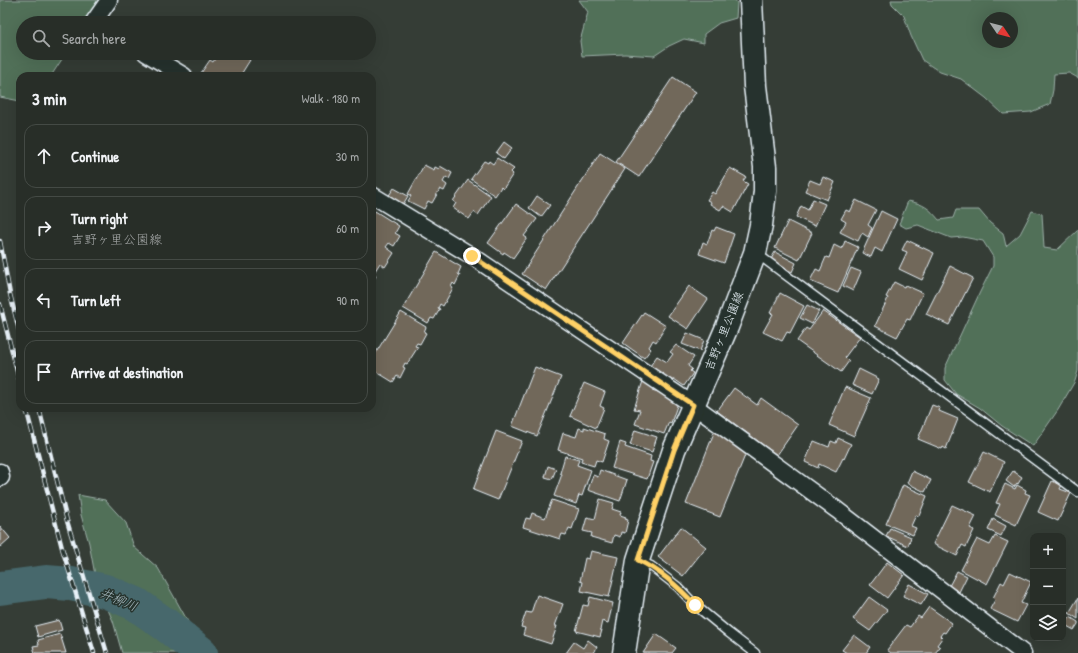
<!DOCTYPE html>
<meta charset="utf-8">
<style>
body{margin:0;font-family:"Patrick Hand","Klee One",sans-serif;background:#343a34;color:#f1f3f6}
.controls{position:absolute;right:12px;bottom:12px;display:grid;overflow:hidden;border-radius:8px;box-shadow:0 4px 16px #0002}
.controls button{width:36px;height:36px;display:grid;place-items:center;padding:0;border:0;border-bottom:1px solid #444a45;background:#282e28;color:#f1f3f6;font:20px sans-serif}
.compass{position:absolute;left:982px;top:12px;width:36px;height:36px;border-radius:50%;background:#282e28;box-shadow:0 4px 16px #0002;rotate:125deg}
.stop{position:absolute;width:12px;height:12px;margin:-9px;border:3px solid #ffd166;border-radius:50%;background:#fff}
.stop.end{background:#ffd166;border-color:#fff;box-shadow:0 1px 4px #0008}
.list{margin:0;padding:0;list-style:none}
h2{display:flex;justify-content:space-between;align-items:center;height:52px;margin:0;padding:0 16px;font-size:17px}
h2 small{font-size:13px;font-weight:400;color:#a5a8a8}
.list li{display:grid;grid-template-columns:26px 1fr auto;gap:12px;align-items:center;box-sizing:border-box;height:64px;margin:0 8px 8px;padding:0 8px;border:1px solid #444a45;border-radius:12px}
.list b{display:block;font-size:15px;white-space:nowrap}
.list p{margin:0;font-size:13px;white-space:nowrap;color:#a5a8a8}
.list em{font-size:13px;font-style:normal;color:#a5a8a8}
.icon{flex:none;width:22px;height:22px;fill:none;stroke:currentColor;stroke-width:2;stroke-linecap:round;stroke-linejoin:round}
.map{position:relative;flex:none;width:1078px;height:653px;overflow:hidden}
.search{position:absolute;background:#282e28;box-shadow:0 4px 16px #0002;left:16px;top:16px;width:360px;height:44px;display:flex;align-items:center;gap:10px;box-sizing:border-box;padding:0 14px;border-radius:22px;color:#a5a8a8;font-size:15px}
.panel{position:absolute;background:#282e28;box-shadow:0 4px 16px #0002;left:16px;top:72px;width:360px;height:340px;border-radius:12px}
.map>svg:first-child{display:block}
.green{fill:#516f58;stroke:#9cb0a8;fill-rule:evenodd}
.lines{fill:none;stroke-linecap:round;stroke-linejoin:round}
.river{stroke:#46686c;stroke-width:34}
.building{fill:#71675a;stroke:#e8f1f8}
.lane-casing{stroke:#e8f1f8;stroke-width:11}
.street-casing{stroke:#e8f1f8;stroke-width:19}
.secondary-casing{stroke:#e8f1f8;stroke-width:25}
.lane{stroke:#26332d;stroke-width:8}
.street{stroke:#26332d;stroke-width:16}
.secondary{stroke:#26332d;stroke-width:22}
.rail-casing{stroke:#e8f1f8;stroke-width:4.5}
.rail{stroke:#26332d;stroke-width:3;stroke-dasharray:9;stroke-linecap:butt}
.route{stroke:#ffd166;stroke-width:5}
.labels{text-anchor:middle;stroke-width:3;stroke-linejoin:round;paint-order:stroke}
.street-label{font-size:12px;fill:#e8f1f8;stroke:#26332d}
.water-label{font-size:13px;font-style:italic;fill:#a7bac0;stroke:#26332d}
</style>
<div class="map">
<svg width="1078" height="653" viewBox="0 0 1078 653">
<rect width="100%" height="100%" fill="#353d36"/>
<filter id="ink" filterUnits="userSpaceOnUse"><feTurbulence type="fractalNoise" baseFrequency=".025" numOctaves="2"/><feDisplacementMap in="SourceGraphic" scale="8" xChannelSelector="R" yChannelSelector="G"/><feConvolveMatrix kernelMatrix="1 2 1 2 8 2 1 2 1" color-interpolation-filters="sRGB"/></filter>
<g filter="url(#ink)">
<path class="green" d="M0,0H103L87,23H23V53H66L51,76H20V101L0,97Z
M579,0H735L737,3L736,18L719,23L704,34V43L684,39L669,46L654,56L625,54L582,56L580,41L588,12Z
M891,0H1078V78L1069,73L1054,74L1053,90L1050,104L1031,112L1003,114L986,98L961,79L940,72L922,60L911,36L904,16L892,4ZM988,18H1012V42H988Z
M908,201C924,204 929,208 939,220L953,218L956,210H979L990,223L1003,233L1006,246L1020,234L1032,211L1042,214L1044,248L1057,250L1078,230V371L1075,381L1058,410L1033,446L1002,426L980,408L956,394L945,380V368L980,292L993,266V257L983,241L963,237L951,238L918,225L906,228L899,224Z
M78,495L105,500L126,523L134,547L158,568L191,627L207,645L209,653H122L113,621L101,594L95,575L89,543L81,515Z"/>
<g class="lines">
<path class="river" d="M0,588L46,582L71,584L105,591L136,604L166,625L201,653"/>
</g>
<path class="building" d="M219,53H235L238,55L239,53L250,60L240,76L237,74L236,76H205L201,73L210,60L213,62Z
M673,77L696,92L639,177L616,162Z
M504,142L512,148L504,159L496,153Z
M600,153L625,169L546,290L522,274Z
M497,158L514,169L511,172L513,174L503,189L501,187L495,196L471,179L484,161L488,163L489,161L493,164Z
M424,165L434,170L435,167L439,169L440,166L452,173L449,179L446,177L443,182L447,185L444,191L440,189L432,203L428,201L424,209L408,201L411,196L408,194Z
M730,168L746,177L743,181L748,184L733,212L723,206L720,210L710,204L711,202L707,200L712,192L715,194Z
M823,177L835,182L827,200L805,191L810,180L820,184Z
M468,180L491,196L478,215L474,212L469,219L453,208L456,203L453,201Z
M394,188L408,196L402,206L387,198Z
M537,196L550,205L541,217L529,208Z
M813,199L825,204L815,226L796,217L801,206L808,210Z
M856,200L876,210L868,225L872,228L868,237L862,233L858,241L840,232L846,222L841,219L846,210L850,212Z
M516,204L537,219L524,236L527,238L513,258L504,252L503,254L488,243Z
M375,211L399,226L395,233L400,236L394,246L389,243L386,247L394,253L385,267L380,263L373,274L376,276L372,283V216Z
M881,211L897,219L882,252L875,248L871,257L862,253Z
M788,221L812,233L799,260L775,248Z
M716,227L734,234L724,263L699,254L703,242L707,244L712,230L714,231Z
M907,240L934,253L922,280L899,269L907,252L902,250Z
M845,241L858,247L838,293L810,281L816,269L820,271L826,257L829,258L834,245L842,249Z
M436,252L461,267L458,274L460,275L455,285L453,283L451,287L453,288L443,306L440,304L438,308L440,309L434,319L431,318L428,323L403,308Z
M775,252L796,263L792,272L770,261Z
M950,266L973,278L949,325L926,314Z
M851,268L861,272L853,291L843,286Z
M894,282L904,287L905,285L923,293L910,320L907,319L897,337L875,326L888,298L886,297Z
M689,286L708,299L688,329L668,316Z
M780,293L804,306L790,333L787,332L782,341L763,332L773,314L770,313Z
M807,305L819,311L812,324L800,318Z
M823,311L860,337L845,357L849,361L841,372L797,341L806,328L809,330Z
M401,312L426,327L424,332L426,333L420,344L417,343L415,346L418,347L407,364L405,363L403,367L405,368L400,378L397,376L393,382L372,369V359Z
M644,312L666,326L656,342L653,340L649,347L651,349L644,358L623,343Z
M687,333L704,340L700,351L682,344Z
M676,345L694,357L688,366L692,369L690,371L693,373L684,386L674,379L673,382L650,366L657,356L667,362L673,354L670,352Z
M535,367L561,377L537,436L512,426Z
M859,369L879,379L872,394L852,385Z
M643,381L654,385L652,390L676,398L678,403L671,423L669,422L664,434L635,424L640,410L634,409Z
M584,383L605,392L600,406L604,408L596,428L570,416Z
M845,387L871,398L854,436L829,425Z
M734,388L757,405L761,398L798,425L777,455L717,411Z
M932,405L940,408L939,411L958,419L946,449L943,447L942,449L918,439Z
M584,427L605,434L604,439L609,441L602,462L596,460L594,466L581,462L582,458L558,450L563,433L576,437L579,428L584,430Z
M635,430L657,437L652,452L630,445Z
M715,430L746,453L720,517L686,504Z
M496,431L522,441L498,500L473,490Z
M838,438L851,444L844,459L843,458L836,472L819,464L818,468L805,462L814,441L829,447L831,441L836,443Z
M620,442L626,444L625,447L651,456L650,461L653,462L647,479L612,468Z
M984,452L1004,462L990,492L969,482Z
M565,456L579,460L577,465L591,470L582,496L579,495L576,504L554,496L562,474L560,473Z
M548,466L556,469L552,479L545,477Z
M600,470L627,480L620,501L588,490L593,475L598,477Z
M912,471L931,480L925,492L907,483Z
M1013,471L1022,477L1018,484L1017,483L1014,487L1006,481Z
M1052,481L1062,485L1060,489L1071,493L1058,521L1038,512Z
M1005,484L1015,489L1017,485L1026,490L1025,493L1030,495L1016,525L995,515L1000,504L996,503Z
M903,485L927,496L919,516L916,515L911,526L916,528L913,535L886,524Z
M600,499L614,503L612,509L621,512L620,515L626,517L625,519L628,520L625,533L621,532L620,537L614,535L612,543L591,537L592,533L583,531L587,517L595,519Z
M552,500L579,509L572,529L569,528L566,535L562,534L560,539L523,527L526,518L530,519L532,513L545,518Z
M952,505L976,516L970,528L974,530L966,547L962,545L957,556L933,544Z
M993,519L1006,526L1001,536L988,530Z
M0,526L10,538L0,547Z
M681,527L706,547L683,576L658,557Z
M890,528L911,537L908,546L886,536Z
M995,536L1008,542L987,584L961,570L977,539L990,545Z
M591,551L618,557L609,597L581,591L583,582L580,581L585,558L589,559Z
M887,562L904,575L887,598L870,585Z
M957,571L967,576L959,592L949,586Z
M1010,572L1031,582L1021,603L1026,605L1017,622L990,609L995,600L993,598L1001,582L1004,584Z
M909,584L928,594L921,605L903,596Z
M537,595L563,604L555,626H557L551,644L523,635L525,628L521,627L526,612L531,613Z
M590,597L613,603L608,623L602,621L600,630H602L600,637L576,631L583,605L588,606Z
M869,597L887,610L870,631L853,619Z
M1078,598V619L1069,613Z
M929,607L952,623L945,633L943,632L940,636L942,638L937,645L940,647L935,653H891L887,650L906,625L910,627L918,616L921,618Z
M1070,617L1078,622V624L1074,630L1065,625Z
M59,620L62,630L38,637L35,626Z
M60,634L66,653H35L33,646L39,645L38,640Z
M656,634L676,648L672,653H643Z
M854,635L870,647L866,653H847L842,650Z
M588,640L597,647L594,653H566L574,642L583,648Z"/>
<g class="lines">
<g class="lane-casing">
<path id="lane" d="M756,253L1078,492
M639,561L651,566L678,587L695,605L729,633L755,653"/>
</g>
<g class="street-casing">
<path id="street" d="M93,23L109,0
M146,53L184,76
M372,195L472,256L693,405L837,510L1023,653
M0,472L1,477L0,478"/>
</g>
<g class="secondary-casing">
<path id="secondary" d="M624,653L638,560L674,450L727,327L755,253L761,225L765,191V167L755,86L751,0"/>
</g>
<use href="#lane" class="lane"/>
<use href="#street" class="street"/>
<use href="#secondary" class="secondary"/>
<g class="rail-casing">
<path id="rail" d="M0,241L10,294L20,334
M0,304L20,383
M26,408L62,548L94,653
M39,408L67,521L107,653"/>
</g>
<use href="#rail" class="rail"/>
</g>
</g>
<g class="lines" filter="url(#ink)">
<path class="route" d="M472,256L693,405L674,450L638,560C661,571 678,586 695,605"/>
</g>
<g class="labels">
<g class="street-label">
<text transform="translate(724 331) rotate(-68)" y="4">吉野ヶ里公園線</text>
</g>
<g class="water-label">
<text transform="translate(119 599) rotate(23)" y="5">井柳川</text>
</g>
</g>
</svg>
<div class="controls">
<button>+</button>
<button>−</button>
<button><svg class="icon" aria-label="layers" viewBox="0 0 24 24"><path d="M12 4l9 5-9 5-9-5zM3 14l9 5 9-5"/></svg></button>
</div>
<svg class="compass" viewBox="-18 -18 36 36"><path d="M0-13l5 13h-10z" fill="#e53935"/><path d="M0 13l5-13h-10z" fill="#a5a8a8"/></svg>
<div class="stop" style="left:695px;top:605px"></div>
<div class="stop end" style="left:472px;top:256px"></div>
<div class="search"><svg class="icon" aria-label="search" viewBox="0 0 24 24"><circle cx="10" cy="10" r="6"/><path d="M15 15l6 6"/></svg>Search here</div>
<section class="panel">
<h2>3 min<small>Walk · 180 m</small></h2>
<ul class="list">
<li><svg class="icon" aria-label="ahead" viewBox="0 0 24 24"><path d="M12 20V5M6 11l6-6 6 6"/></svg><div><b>Continue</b></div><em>30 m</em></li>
<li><svg class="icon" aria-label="right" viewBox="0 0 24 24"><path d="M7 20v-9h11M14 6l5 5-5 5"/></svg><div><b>Turn right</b><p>吉野ヶ里公園線</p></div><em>60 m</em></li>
<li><svg class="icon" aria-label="left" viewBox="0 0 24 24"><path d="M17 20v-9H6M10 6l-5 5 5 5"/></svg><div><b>Turn left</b></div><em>90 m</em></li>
<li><svg class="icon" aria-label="arrive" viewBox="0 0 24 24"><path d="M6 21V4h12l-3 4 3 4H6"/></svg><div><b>Arrive at destination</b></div></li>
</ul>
</section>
</div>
